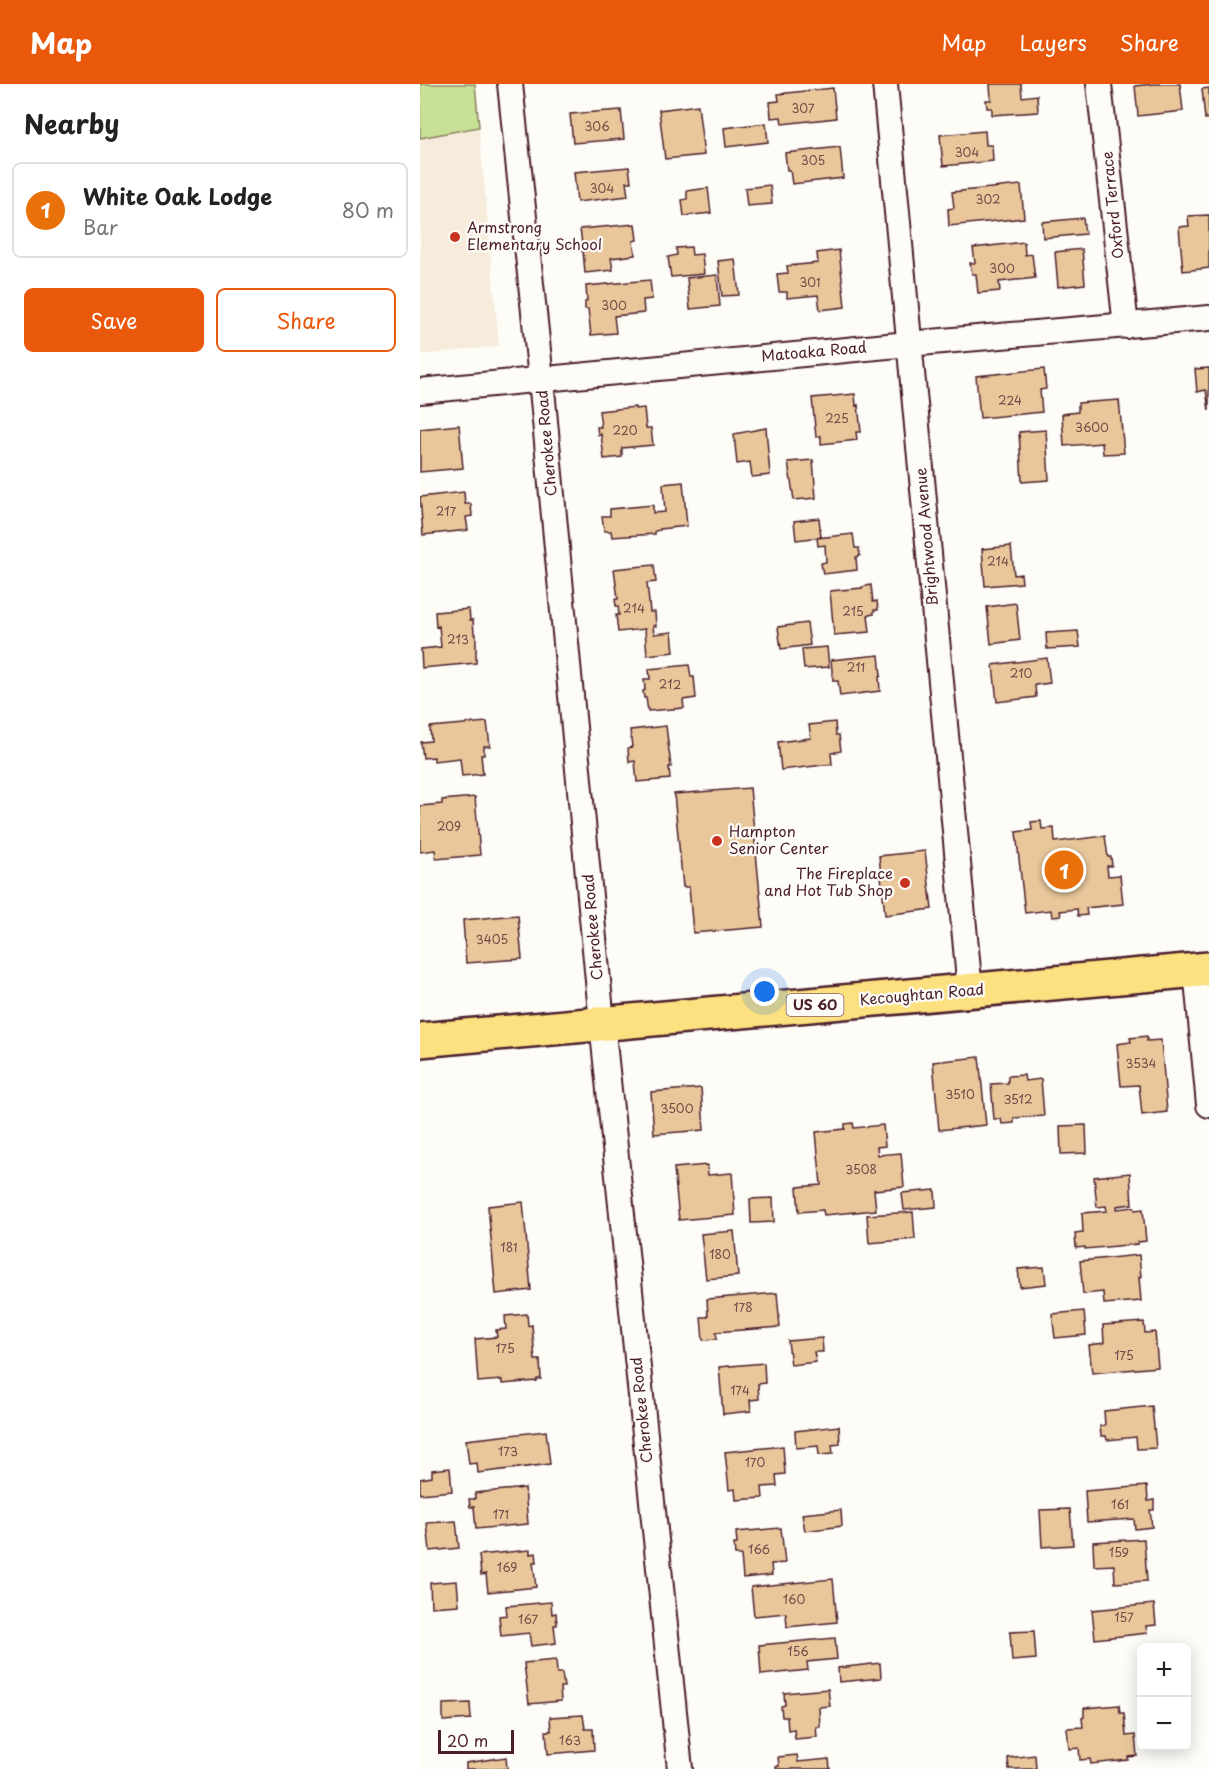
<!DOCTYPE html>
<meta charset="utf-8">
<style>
body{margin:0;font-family:"Playpen Sans",sans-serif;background:#f6f6f6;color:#222}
.controls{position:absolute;right:18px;bottom:18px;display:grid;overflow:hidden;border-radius:9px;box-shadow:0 3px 15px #0003}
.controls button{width:54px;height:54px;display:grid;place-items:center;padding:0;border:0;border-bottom:2px solid #e0e0e0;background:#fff;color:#222;font:30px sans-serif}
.scale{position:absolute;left:18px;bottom:15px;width:76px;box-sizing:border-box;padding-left:6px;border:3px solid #4a1f2b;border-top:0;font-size:16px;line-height:21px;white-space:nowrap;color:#4a1f2b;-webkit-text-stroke:4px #fdfcf7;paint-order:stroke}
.you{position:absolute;left:345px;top:908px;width:21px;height:21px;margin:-15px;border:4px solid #fff;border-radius:50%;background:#1a73e8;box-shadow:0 0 0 9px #1a73e833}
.badge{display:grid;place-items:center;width:39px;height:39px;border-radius:50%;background:#ea580c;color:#fff;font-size:20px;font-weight:700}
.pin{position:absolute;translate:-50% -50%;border:3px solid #fff;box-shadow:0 2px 6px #0006}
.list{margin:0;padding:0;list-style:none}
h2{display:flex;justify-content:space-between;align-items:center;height:78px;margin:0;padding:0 24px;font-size:26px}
h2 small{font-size:20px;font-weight:400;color:#767676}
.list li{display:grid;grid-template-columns:39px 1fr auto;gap:18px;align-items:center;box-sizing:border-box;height:96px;margin:0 12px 12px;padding:0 12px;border:2px solid #e0e0e0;border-radius:9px}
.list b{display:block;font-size:22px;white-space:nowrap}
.list p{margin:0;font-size:20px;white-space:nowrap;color:#767676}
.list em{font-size:20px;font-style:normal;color:#767676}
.actions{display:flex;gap:12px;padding:18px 24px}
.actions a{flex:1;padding:14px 0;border:2px solid #ea580c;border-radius:9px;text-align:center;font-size:21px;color:#ea580c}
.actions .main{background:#ea580c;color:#fff}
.map{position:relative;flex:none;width:789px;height:1685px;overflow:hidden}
header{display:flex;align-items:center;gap:36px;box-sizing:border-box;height:84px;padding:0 30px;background:#ea580c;color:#fff}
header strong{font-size:28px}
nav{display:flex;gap:33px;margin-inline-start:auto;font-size:21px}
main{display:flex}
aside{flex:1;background:#fff}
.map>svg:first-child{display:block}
.built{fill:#f7ecdb}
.green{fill:#c8e096;stroke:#898060;stroke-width:1.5}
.building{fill:#e9c79b;stroke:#4a1f2b;stroke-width:1.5}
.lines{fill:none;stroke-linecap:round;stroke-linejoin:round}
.minor-casing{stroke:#4a1f2b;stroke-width:28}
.primary-casing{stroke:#4a1f2b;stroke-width:38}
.minor{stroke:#fdfcf7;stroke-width:24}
.primary{stroke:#fde080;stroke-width:33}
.poi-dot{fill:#c8321e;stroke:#fdfcf7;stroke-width:2}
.labels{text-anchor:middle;stroke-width:4.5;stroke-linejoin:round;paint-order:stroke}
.number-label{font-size:12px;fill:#724947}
.shield{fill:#fdfcf7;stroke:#806168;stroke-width:1.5}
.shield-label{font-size:14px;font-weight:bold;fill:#4a1f2b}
.street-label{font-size:15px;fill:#4a1f2b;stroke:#fdfcf7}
.poi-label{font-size:15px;fill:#4a1f2b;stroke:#fdfcf7;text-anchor:start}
</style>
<header>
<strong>Map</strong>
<nav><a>Map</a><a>Layers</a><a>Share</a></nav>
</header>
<main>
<aside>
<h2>Nearby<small></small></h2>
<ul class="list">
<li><span class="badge" style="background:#e8710a">1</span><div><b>White Oak Lodge</b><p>Bar</p></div><em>80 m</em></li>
</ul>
<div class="actions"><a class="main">Save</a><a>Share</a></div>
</aside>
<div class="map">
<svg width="789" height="1685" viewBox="0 0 789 1685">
<rect width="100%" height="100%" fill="#fdfcf7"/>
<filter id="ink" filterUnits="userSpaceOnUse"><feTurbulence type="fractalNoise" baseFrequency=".0167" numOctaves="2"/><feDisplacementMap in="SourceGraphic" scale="12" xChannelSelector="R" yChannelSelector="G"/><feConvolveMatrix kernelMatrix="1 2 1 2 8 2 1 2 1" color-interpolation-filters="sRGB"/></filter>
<g filter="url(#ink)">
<path class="built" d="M0,0H55L79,262L0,271Z"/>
<path class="green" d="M0,0H55L59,43L0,54Z"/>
<path class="building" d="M570,0H601L602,13L617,11L618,28L572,31V24H567L566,16H571Z
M733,0H760L763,27L718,32L715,2Z
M413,4L416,34L362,40L361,33L351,34L350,18L359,17L358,10Z
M789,4V34L785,35L782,5Z
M278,21L284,71L245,75L239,26Z
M201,26L204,55L153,59L150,30Z
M346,39L348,58L306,63L304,44Z
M565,47L566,61H572L573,77L523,82L520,51Z
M420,63L423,94L372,100L370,86H367L365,69Z
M209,83L211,98H206L208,112L157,118L154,88Z
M350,101L352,120L327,122L325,104Z
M601,101L604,134L529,142L528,125L534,124L532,108Z
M288,104L291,129L264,132L262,116L267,115V107Z
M789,131V184L763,187L759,143L769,142L768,132Z
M663,134L665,150L623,154L622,138Z
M215,140L217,156L213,157L215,171L191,174L193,186L165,189L163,167H160L159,160H162L160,145Z
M604,158L605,171L612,170L615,194L579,198L580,207L558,209L556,190H552L550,179H555L553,164Z
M271,163L272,171L282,170L284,190L251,193L248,173L257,171L256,164Z
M662,165L665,200L638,203L635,168Z
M419,166L425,223L400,226L398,211L367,214V208H359L357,190L368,189L367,182L398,179L397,169Z
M315,175L319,211L302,212L298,177Z
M297,191L300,222L270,225L267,194Z
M230,196L232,215L223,216L224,229L194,232L196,249L171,251L168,225H165V218L167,217L166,202Z
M789,284V327L786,306L777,308L775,285Z
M624,285L626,305L620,306L622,328L560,334L556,292Z
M435,310L436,322L438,321L441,348H436L437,356L401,360V352L396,353L392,314Z
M699,316L704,369L683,370L682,359L644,362L642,330L658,328V319Z
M215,323V325L224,324L226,344H231L233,361L202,364V373L184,375L181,350L178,351L177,343H181L179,327Z
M39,341L43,384L0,388V345Z
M346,344L350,391L332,393L330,378L317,380L314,350Z
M626,346L629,396L602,398L599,348Z
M393,376L396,414L374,416L368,378Z
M263,398L267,442L240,445V446L235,447V450L192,453L191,447H184L182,432H190V425L233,421V429L245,428L243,400Z
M44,408L45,420H51L52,432L46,433L48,446L3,451L0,413Z
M399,434L401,453L376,456L374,437Z
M433,450L435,464H439L440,472L436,473L437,486L403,490L401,479L406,478L405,461L398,462L397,454Z
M591,462L594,491L601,490L602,499L565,502L562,465Z
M234,481L236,498L227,499L230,528H235L236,542H233L234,550L252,548L254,568L227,571L225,545L198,548L196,531H199L198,522H196L195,515H198L194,485Z
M451,501L453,518L457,517L458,526H454V530L448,531L450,548L414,551L410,507L442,504V503Z
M596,519L600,556L571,560L567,523Z
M49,525L50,536H53L54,550H56V579L2,584L1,565L21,563L19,542L16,543L15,528Z
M387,539L390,561L361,565L358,543Z
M658,547L660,563L627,565L626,549Z
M407,563L409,583L384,585L382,565Z
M459,571L461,592L459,593L460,607L420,612L418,597H413L411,576Z
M627,574L630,599L615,601L616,613L577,618L573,581Z
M269,581L271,593H274L276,614L263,616L264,624L228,627L226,614H224L223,607L225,606L224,595H230L229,585Z
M67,638L70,662H64V671H61L63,690L42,692L40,674L14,677V673L3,674L1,658L11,657L10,643Z
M415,638L416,651H419L421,667L411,669L412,680L361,686L358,658L391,654L389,641Z
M246,642L251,683H249L250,695L217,698L215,677L209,678L208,664L212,663L210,646Z
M330,704L343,843L273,849L269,803H263L254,710Z
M55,713L60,771L16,775L15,766L0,768V722L22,720V716Z
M621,737L622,745L634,744L635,758L685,752L688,773H691L692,782H687L688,792L700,791L703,820L666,824L667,831L658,832L657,825L640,827L641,832L632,833L631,826L605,829L596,748L612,746L611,738Z
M505,767L512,825L465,831L459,772Z
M98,831L102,875L46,879L43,836Z
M727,952V957L741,956L747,1028L722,1031L719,1001L701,1002L697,960L711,958L710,954Z
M559,973L566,1041L519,1046L513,978Z
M604,991L605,997L621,995L624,1032L594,1034V1039L582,1040L581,1035H574L571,1000L588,999V992Z
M281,1004L284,1046L234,1050L231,1008Z
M433,1039L434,1044L463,1041L465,1062L457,1063L458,1071L481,1069L484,1103L454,1106L456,1126L404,1131L403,1126L379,1128L377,1103L401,1101L396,1048L425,1045V1040Z
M666,1041L667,1069L641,1070L640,1042Z
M287,1081L288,1091L312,1089L315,1131L259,1136L254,1084Z
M710,1089L712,1120L697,1122V1125L714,1123L715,1126L723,1125L726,1157L718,1158V1160L665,1165V1163L656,1164L655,1149L663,1148L662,1129L687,1127L686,1122L677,1123L674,1093Z
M515,1106L516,1123L484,1126L482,1109Z
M353,1114L354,1138L331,1139L330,1115Z
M103,1118L111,1206L76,1210L68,1122Z
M493,1128L495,1155L449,1159L447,1131Z
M314,1147L318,1192L286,1195L281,1150Z
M719,1171L721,1193H719L721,1217L684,1220L683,1208L663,1210L660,1177Z
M624,1183L626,1200L600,1203L598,1185Z
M357,1209L360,1243L296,1248L297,1255L283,1256L281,1233H288L287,1215Z
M664,1227L666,1251L635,1254L632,1230Z
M107,1230L108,1242L112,1241L115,1276H120L121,1295H117V1297L82,1300V1296L58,1298L55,1255L77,1253L76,1246L86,1245L85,1232Z
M724,1238L725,1249L735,1248L738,1283L672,1289L669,1261L684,1259L683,1241Z
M402,1254L403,1268H394L396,1278L371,1281L368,1257Z
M344,1279L345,1299L338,1300L339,1315L330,1316L331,1327L303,1330L299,1283Z
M732,1322L736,1364L717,1365L716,1353L687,1356L686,1352H681L680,1342L685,1341L684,1327Z
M419,1342L420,1360L412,1361L413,1370L399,1371L398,1362L376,1364L375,1347Z
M126,1347L130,1380L58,1389L57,1379L49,1380L46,1356Z
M363,1362L365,1390L356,1391L357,1402L342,1403L343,1414L316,1416L315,1405L309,1406L305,1368Z
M30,1384L32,1407L0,1410V1395L12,1393V1386Z
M727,1402L728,1417L734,1416V1426H730L732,1443L715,1445L714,1435L667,1438L665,1407Z
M105,1404L108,1440L56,1445L54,1423H50L49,1415H55V1409Z
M650,1425L653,1461L622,1463L620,1426Z
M421,1426L422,1442L385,1447L382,1430Z
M36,1437L39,1464L10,1467L7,1439Z
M361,1444L365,1479L351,1480L352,1491L323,1494L321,1471H315L314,1460H317L316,1448Z
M724,1455L727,1497L695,1499L694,1481L674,1482L673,1458Z
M110,1466V1470L116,1469L117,1478H113L116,1503L68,1508L66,1490L61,1491L59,1471Z
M413,1495L417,1538L367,1543L366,1529L334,1532L331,1503Z
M37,1497L39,1521L11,1523L10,1499Z
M131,1518L132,1530L136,1529L137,1541H134L136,1559L111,1562L109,1549L81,1552L79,1532L87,1531L86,1522Z
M734,1520L736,1541L726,1542L727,1549L675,1555L672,1526Z
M614,1547L616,1575L592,1577L590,1548Z
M415,1554L417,1575L387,1578L388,1586L341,1591L339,1561Z
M136,1576L137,1589H142L144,1603H140L141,1617L109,1620L104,1579Z
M460,1579L461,1594L419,1598L418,1584Z
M408,1605L410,1622L399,1623L400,1643H396L397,1653L375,1655L374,1645L368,1646L367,1633H362L361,1622L365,1621L364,1609Z
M50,1619L51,1635L23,1637V1620Z
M699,1621L700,1629H704L706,1652L715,1651L717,1672L708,1673V1676L671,1680L670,1675L660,1676L659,1664L649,1665L647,1644L663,1643L662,1634L664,1633V1624Z
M163,1631L165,1645H173L174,1666L128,1670L126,1647H131L130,1633Z
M377,1671L378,1678L409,1675L410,1685H357L356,1683L359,1682L358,1673Z
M615,1671L616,1685H589L588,1674Z
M86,1673L87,1685H46V1679Z"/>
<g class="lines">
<g class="minor-casing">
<path id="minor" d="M90,0L121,295L182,939L260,1685
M465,0L550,907
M679,0L706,242
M0,307L488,260L789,234
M776,886L789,1021"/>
</g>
<g class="primary-casing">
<path id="primary" d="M0,956L789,885"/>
</g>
<use href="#minor" class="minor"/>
<use href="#primary" class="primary"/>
</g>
</g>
<g class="poi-dot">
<circle cx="35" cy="153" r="6"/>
<circle cx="297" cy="757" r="6"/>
<circle cx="485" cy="799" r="6"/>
</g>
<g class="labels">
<g class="number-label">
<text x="383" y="29">307</text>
<text x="177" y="47">306</text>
<text x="547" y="73">304</text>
<text x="393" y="81">305</text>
<text x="182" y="109">304</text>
<text x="568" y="120">302</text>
<text x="582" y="189">300</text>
<text x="390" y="203">301</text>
<text x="194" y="226">300</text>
<text x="590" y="321">224</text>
<text x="417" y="339">225</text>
<text x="672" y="348">3600</text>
<text x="205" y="351">220</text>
<text x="26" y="432">217</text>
<text x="578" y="482">214</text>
<text x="214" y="529">214</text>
<text x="433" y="532">215</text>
<text x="38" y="560">213</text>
<text x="436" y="588">211</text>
<text x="601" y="594">210</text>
<text x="250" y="605">212</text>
<text x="29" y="747">209</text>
<text x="72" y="860">3405</text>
<text x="721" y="984">3534</text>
<text x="540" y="1015">3510</text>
<text x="598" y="1020">3512</text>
<text x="257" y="1029">3500</text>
<text x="441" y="1090">3508</text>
<text x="89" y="1168">181</text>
<text x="300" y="1175">180</text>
<text x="323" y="1228">178</text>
<text x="85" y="1269">175</text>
<text x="704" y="1276">175</text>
<text x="320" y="1311">174</text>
<text x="88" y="1372">173</text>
<text x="335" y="1383">170</text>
<text x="700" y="1425">161</text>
<text x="81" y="1435">171</text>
<text x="339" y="1470">166</text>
<text x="699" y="1473">159</text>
<text x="87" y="1488">169</text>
<text x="374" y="1520">160</text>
<text x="704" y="1538">157</text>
<text x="108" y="1540">167</text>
<text x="378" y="1572">156</text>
<text x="150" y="1661">163</text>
</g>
<rect class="shield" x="366.5" y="910" width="57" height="22" rx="4.5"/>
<g class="shield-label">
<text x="395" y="926">US 60</text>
</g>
<g class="street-label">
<text transform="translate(693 121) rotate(-96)" y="5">Oxford Terrace</text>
<text transform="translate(394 268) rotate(-5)" y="5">Matoaka Road</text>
<text transform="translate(127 359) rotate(-95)" y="5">Cherokee Road</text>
<text transform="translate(507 453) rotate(-95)" y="5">Brightwood Avenue</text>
<text transform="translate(173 843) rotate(-95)" y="5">Cherokee Road</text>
<text transform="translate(502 911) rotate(-5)" y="5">Kecoughtan Road</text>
<text transform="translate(222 1326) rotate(-96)" y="5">Cherokee Road</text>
</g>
<g class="poi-label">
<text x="47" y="149">Armstrong<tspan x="47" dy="17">Elementary School</tspan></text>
<text x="309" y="753">Hampton<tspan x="309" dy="17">Senior Center</tspan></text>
<text x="473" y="795" text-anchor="end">The Fireplace<tspan x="473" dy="17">and Hot Tub Shop</tspan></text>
</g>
</g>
</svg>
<div class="controls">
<button>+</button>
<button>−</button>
</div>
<div class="scale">20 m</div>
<div class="you"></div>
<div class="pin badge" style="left:644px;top:786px;background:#e8710a">1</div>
</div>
</main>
